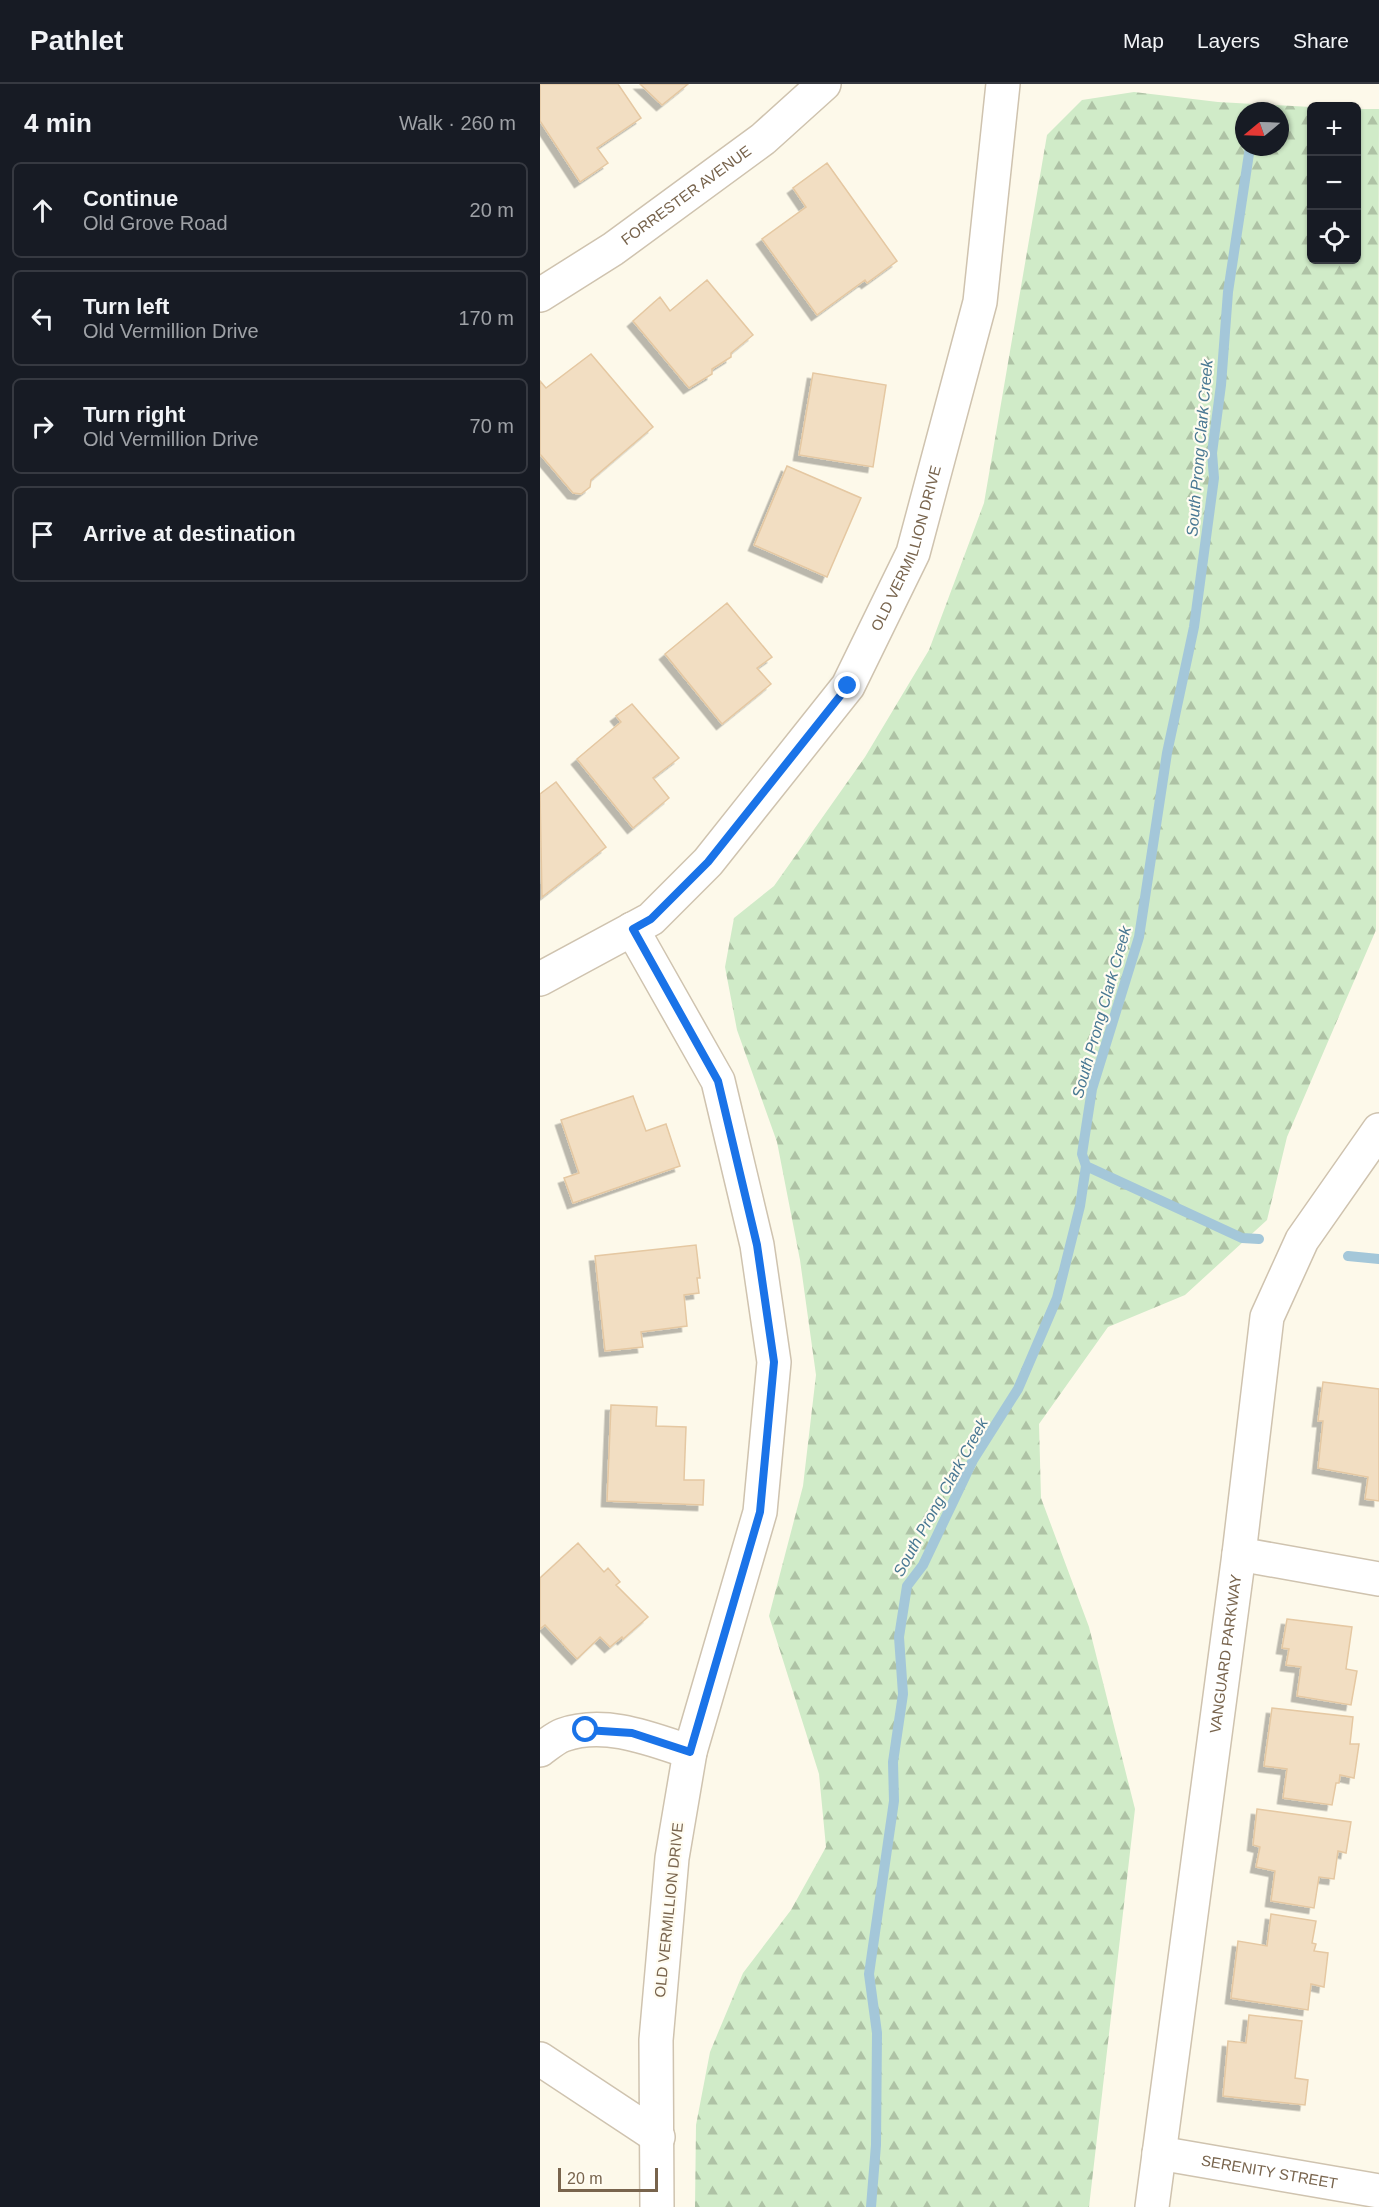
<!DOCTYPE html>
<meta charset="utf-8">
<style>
body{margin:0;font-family:Helvetica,sans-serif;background:#20242c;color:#f1f3f6}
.controls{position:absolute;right:18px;top:18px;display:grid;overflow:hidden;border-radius:9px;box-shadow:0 2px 4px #0004}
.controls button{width:54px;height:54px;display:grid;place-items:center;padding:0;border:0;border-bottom:2px solid #363941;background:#171b24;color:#f1f3f6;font:30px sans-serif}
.compass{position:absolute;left:695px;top:18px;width:54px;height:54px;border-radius:50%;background:#171b24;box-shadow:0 2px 4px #0004;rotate:251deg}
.scale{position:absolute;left:18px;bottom:15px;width:100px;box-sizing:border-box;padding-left:6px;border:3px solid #78644d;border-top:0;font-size:16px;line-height:21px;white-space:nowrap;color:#78644d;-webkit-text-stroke:4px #fffcf1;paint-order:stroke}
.stop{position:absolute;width:18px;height:18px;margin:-14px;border:4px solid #1a73e8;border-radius:50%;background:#fff}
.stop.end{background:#1a73e8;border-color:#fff;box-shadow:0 2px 6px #0008}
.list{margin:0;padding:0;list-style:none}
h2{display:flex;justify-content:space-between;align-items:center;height:78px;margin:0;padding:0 24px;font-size:26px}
h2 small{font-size:20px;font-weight:400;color:#9ea1a6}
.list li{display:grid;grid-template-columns:39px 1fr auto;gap:18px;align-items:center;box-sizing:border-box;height:96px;margin:0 12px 12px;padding:0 12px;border:2px solid #363941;border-radius:9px}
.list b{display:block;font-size:22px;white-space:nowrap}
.list p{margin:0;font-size:20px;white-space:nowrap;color:#9ea1a6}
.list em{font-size:20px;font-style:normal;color:#9ea1a6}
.icon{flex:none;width:33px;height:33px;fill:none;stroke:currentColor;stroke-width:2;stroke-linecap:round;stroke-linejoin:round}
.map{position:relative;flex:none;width:839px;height:2123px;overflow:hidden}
header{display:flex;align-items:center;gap:36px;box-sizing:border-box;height:84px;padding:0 30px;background:#171b24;border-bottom:2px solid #363941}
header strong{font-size:28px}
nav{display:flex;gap:33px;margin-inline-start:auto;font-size:21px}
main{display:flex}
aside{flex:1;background:#171b24}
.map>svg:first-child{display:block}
.forest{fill:url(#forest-firs);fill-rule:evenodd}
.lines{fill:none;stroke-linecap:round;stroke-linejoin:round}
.stream{stroke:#a4c7d9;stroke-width:10}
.building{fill:#f2dec2;stroke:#e5c8a2;stroke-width:1.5;filter:url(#shadow)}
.minor-casing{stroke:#cfc3af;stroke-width:36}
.minor{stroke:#fff;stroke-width:33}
.route{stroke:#1a73e8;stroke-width:8}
.labels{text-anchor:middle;stroke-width:4.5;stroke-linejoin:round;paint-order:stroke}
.street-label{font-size:15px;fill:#78644d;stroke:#fffcf1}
.water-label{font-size:16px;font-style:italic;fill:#497893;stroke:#fffcf1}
</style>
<header>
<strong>Pathlet</strong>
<nav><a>Map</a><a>Layers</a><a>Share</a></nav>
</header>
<main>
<aside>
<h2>4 min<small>Walk · 260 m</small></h2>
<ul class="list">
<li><svg class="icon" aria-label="ahead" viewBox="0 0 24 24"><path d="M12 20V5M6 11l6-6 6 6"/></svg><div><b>Continue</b><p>Old Grove Road</p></div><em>20 m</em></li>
<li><svg class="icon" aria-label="left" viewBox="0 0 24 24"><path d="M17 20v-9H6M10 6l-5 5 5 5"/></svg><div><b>Turn left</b><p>Old Vermillion Drive</p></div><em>170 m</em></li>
<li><svg class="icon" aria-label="right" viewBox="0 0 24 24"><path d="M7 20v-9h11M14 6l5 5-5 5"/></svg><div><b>Turn right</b><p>Old Vermillion Drive</p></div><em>70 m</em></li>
<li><svg class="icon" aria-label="arrive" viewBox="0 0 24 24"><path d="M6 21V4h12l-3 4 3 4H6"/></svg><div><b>Arrive at destination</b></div></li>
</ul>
</aside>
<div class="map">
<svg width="839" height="2123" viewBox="0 0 839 2123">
<defs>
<pattern id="forest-firs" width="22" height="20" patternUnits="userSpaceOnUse" patternTransform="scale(1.5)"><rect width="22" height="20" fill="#d0ebc8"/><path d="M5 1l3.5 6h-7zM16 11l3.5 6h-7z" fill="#aec2a5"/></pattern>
<filter id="shadow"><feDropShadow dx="-5.5" dy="5.5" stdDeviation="0" flood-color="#0004"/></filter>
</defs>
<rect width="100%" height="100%" fill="#fdf9ea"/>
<path class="forest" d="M594,8L678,18L771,23L772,176H816L817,25H839L836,846L747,1053L727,1136L645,1211L568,1243L499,1340L501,1414L549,1543L595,1725L549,2123H155L156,2041L170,1968L203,1889L251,1826L286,1763L279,1690L229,1532L263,1402L276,1291L260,1176L237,1058L197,946L185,883L194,834L234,802L325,673L389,566L444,419L507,51L542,16ZM704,27H740V63H704Z"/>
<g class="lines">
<path class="stream" d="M546,1082L702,1154L719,1155
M808,1172L839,1175
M331,2123L336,2061L337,1949L329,1890L354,1717L353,1678L363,1610L359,1553L367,1502L383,1481L433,1376L478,1305L517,1214L540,1122L546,1082L542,1070L552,1005L599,853L627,669L654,543L674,394L672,369L681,301L688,208L710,63"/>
</g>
<path class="building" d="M0,0H78L101,34L57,64L68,79L40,98L0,37Z
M100,0H148L122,21Z
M287,79L357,177L327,199L325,196L277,231L222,155L266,123L253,104Z
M167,196L213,251L191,269V273L172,285V290L149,304L93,237L120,213L130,227Z
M51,270L113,343L51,396L50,403L41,410L33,409L0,370V297L6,304Z
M273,289L346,301L333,383L259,371Z
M247,382L321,414L287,493L214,461Z
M187,519L232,573L217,584L231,600L182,640L125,570Z
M92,620L139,674L113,694L129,714L93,744L37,675L81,638L76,632Z
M16,698L66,763L2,813L0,710Z
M93,1012L106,1047L126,1040L140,1082L33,1119L24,1094L39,1089L21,1036Z
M156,1161L160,1194H157L159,1209L144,1211L147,1242L101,1248L103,1263L65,1267L55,1172Z
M783,1298L839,1305V1417L825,1415L828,1393L778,1384L783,1337H778Z
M71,1321L117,1323L116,1342L146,1343L144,1396H164L163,1421L67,1417Z
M38,1459L64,1488L68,1484L80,1498L76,1501L108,1533L83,1555L82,1553L70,1563L60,1553L37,1575L5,1541L0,1545V1494Z
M747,1535L812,1543L806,1585L817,1587L811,1621L757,1612L761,1583L746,1581L749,1565L742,1564Z
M732,1624L813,1633L810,1660H819L814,1694L800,1691L799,1699H796L792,1721L743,1714L747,1685L724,1682Z
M717,1725L811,1738L806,1769L798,1767L794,1795L779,1793L774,1824L731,1817L735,1787L716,1783L720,1763L713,1761Z
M731,1830L776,1837L772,1859L776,1860L774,1867L788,1869L784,1903L771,1900L768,1926L691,1914L698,1857L727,1862Z
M709,1931L762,1937L755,1994L768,1996L765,2021L683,2012L688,1957L706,1959Z"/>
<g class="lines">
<g class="minor-casing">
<g id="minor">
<path id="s1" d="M0,211L73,165L223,55L284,0"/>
<path d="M92,845L178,997L217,1161L234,1278L220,1428L150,1668L132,1774L116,1956L117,2123"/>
<path id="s2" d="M0,895L111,835L168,778L308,602L373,469L440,218L463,0"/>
<path d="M699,1470L839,1495"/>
<path d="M0,1666C7,1661 15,1654 23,1651C65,1636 111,1655 150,1668"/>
<path d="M0,1975L118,2053"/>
<path id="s3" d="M619,2069L839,2107"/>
<path id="s4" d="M612,2123L699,1470L727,1233L762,1156L839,1046"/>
</g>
</g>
<use href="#minor" class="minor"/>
</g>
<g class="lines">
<path class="route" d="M46,1646L92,1649L150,1668L220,1428L234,1278L217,1161L178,997L93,845L111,835L168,778L308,602"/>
</g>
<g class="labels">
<g class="street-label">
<text dy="5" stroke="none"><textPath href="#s1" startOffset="177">FORRESTER AVENUE</textPath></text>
<text dy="5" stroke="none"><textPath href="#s2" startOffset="582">OLD VERMILLION DRIVE</textPath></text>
<text dy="5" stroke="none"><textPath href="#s4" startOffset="558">VANGUARD PARKWAY</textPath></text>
<text transform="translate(129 1826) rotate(-84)" y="5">OLD VERMILLION DRIVE</text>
<text dy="5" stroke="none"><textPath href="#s3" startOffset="112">SERENITY STREET</textPath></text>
</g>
<g class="water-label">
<text transform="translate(659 364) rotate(-85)" y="6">South Prong Clark Creek</text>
<text transform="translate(561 928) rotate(-74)" y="6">South Prong Clark Creek</text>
<text transform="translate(400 1413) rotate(-61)" y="6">South Prong Clark Creek</text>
</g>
</g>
</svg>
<div class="controls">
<button>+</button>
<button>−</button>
<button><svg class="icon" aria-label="locate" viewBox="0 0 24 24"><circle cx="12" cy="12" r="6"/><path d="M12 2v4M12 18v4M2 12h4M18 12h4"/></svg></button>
</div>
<svg class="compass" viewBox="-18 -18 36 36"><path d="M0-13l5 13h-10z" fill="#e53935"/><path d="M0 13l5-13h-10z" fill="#9ea1a6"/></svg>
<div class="scale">20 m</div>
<div class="stop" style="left:46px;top:1646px"></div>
<div class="stop end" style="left:308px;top:602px"></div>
</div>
</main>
